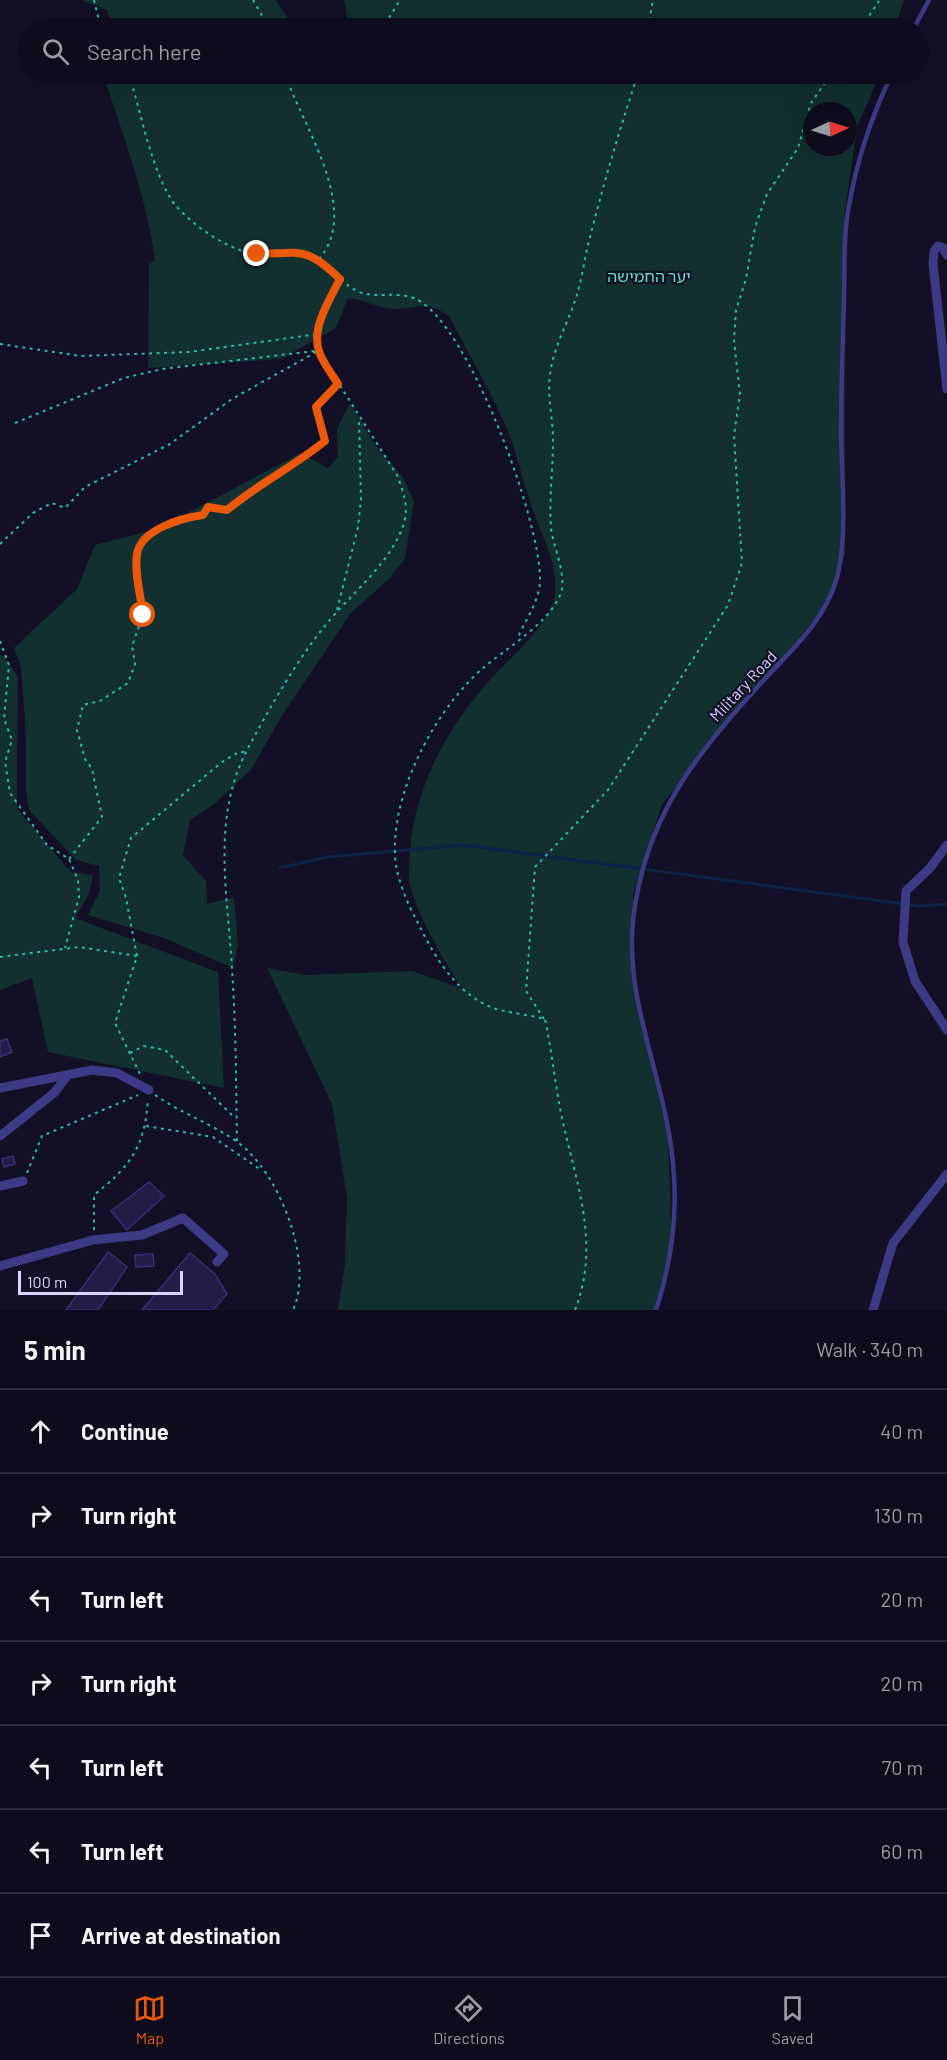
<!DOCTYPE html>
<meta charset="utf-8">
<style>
body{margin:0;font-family:Barlow,"Noto Sans Hebrew",sans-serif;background:#171425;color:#f1f3f6}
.compass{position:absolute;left:803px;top:102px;width:54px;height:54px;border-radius:50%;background:#0e0b1c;box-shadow:0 6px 24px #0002;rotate:86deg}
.scale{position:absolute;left:18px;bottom:15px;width:165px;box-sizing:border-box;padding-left:6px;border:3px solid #d9d4ff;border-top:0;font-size:16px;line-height:21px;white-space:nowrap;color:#d9d4ff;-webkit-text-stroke:4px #130f26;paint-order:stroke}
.stop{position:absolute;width:18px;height:18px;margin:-14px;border:4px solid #ea580c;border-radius:50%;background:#fff}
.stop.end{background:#ea580c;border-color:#fff;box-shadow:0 2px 6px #0008}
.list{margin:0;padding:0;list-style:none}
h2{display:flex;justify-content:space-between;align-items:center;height:78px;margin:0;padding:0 24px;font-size:26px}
h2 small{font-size:20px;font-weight:400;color:#9b9ba3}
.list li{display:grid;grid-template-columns:39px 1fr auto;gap:18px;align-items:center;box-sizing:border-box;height:84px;padding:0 24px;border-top:2px solid #2e2b3b}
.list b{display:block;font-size:22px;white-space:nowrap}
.list em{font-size:20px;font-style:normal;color:#9b9ba3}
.icon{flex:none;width:33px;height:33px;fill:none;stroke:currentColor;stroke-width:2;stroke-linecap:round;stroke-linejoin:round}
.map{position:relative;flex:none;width:947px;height:1310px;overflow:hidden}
.search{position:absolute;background:#0e0b1c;box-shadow:0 6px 24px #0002;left:18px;right:18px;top:18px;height:66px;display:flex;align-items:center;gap:15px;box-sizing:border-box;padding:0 21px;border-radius:33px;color:#9b9ba3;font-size:22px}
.sheet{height:666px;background:#0e0b1c}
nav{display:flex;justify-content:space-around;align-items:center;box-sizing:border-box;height:84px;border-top:2px solid #2e2b3b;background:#0e0b1c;font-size:16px;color:#9b9ba3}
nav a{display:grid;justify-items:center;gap:3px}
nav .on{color:#ea580c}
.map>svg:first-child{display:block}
.green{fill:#12302f;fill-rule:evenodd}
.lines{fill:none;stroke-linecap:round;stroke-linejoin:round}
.stream{stroke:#0c2248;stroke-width:3}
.building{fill:#241b47;stroke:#3b2d73;stroke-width:1.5}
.path{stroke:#2fb8b0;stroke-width:2;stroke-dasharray:3 4.5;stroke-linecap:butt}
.lane{stroke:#3d3a85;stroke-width:4.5}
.street{stroke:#3d3a85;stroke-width:9}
.route{stroke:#ea580c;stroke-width:8}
.labels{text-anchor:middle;stroke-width:4.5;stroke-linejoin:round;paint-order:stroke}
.park-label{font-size:16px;fill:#5fe0c0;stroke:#130f26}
.street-label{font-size:16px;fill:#d9d4ff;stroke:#130f26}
</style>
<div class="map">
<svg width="947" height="1310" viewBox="0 0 947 1310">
<rect width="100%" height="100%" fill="#130f26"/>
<path class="green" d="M81,0H276L294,28H112L107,10Z
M344,0H904L895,28H349Z
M103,74H880L857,127L844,218L845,553L832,598L662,804L633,895L635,989L668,1138L672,1246L654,1310H338L345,1263L347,1198L332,1104L267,968L306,975L412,971L463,989C445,964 413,909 409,879C408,871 410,861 410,852C414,785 451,721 497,672C516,653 552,621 555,593C558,562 541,535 532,507C524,485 519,463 512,442C496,399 470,357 449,316C423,299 422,309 395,309C379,309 364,299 348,298L336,328L281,359L148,368L149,264L155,261C147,197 123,136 103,74ZM812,111H848V147H812Z
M350,403L378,449L402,476L414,501L405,559L389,579L351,613L281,717L251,770L213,805L190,820L183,855L206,881L207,904L234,897L238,945L233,968L164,938L88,915L100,891L99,866L76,860L29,810L26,791V736L21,667L14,648L77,589L95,545L157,529L301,453L328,468L338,457L337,429Z
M0,655L4,656L18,677L17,809L71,872L93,875L89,894L75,918L218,972L224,1088L48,1052L32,978L0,990Z"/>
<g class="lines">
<path class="stream" d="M280,868L327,857L463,845L919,906L947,904"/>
</g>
<path class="building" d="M7,1039L12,1052L0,1057V1041Z
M13,1156L15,1164L4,1167L2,1159Z
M149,1182L164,1196L127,1230L111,1211Z
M108,1252L127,1267L98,1310H66Z
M190,1253L215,1274L227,1294L213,1310H142Z
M153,1254L154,1266L136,1267L135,1255Z"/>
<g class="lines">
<path class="path" d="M94,0L101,28
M253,0L269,28
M378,28L389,18L400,0
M648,28L653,0
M861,28L879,1
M129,74C140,109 153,178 176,206C195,227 229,251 257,254C272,256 288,250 303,253C327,256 338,285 362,293C379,298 398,291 416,299C469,324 541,522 540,580C540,600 525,621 517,639
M285,74C302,125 362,210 319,259
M0,344L81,356L189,352L318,334
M15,423L124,378L162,369L315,351
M0,544L33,513L52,503L65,508L85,487L170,444L232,399L318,351
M337,610L358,527L361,499L359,418
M0,641L9,665L4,719L12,740L5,762L10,793L47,845L69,859L78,880L79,897L65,948
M69,859L102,817L92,769L85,759L77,730L83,705L100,701L128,683L135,664L132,646L143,615L137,551C151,528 178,519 203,515L208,507L227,510C258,484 293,467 325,441L316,407L338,384
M137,956L126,898L119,878L131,838L222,762L239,752H246
M0,957L79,947L137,956L115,1023L140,1074
M544,1019L526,991L535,867L608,790L728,605L742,563L734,435L740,394L734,340L736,310L746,279L755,227L767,194L798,148L811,103L831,74
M130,1053L144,1046L165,1050L235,1118
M155,1095C181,1113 210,1123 236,1141C278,1170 315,1261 293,1310
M146,1126L213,1137L261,1170
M237,1141C236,1084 236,1026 232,969C228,895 211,819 247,750C269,709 295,663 324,627C350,594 391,564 404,523C409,506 403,491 397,475L318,351L321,318L340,279
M27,1173L42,1136L138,1095
M94,1230V1195C131,1166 145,1146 148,1099
M575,1310C601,1244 576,1183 562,1118C555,1085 552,1052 545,1019C529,1015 511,1013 496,1009C457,996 434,956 417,921C408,905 399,883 396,865C387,799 434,711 482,669C505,649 550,623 561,593C567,575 553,546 551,528C549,499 553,469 553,440C553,418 547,397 550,375C553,346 571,318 578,291C583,274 585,255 590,237C604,182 620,128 638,74"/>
<path class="lane" d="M914,28L929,0
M656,1310C680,1236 680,1171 661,1096C647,1037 627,982 633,921C644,818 696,754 763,681C791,650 823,623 836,581C848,541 842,478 841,436C841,390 843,343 844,297C845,269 843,239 848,211C856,163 871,117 892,74"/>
<path class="street" d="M947,255L942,247L938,246L934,251L933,264L947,389
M947,845L930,868L906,891L903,942L915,981L947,1030
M0,1088L92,1070L117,1073L149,1090
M0,1136L54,1093L68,1075
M0,1186L23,1181
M0,1266L93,1240L142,1235L183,1218L224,1254L217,1262
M873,1310L893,1243L947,1174"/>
</g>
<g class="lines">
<path class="route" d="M143,615C141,596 134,573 137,554C141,529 182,518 203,515L208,507L227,510C258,484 293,467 325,441L316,407L338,384C332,374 322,362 319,351C311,328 330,299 340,279C306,246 301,253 257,254"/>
</g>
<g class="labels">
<g class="park-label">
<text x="649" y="282">יער החמישה</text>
</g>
<g class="street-label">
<text transform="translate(743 686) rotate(-47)" y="6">Military Road</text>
</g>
</g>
</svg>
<svg class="compass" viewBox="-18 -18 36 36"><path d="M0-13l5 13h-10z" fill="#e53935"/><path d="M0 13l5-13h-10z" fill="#9b9ba3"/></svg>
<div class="scale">100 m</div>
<div class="stop" style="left:143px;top:615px"></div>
<div class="stop end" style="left:257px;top:254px"></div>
<div class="search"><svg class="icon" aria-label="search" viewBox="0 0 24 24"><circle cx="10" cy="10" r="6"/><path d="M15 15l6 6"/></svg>Search here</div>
</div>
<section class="sheet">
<h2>5 min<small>Walk · 340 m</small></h2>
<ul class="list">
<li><svg class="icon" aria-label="ahead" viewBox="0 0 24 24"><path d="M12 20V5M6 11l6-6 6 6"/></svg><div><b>Continue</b></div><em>40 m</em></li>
<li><svg class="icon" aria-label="right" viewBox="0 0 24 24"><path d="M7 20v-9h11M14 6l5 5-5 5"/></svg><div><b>Turn right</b></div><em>130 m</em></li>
<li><svg class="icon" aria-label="left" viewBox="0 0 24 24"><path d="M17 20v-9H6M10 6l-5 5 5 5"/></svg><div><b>Turn left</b></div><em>20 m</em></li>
<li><svg class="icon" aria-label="right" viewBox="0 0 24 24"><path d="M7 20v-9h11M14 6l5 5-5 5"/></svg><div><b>Turn right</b></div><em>20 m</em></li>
<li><svg class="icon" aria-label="left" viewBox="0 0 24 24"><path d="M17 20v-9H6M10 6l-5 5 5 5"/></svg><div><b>Turn left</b></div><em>70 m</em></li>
<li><svg class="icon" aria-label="left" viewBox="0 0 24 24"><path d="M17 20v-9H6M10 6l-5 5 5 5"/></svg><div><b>Turn left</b></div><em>60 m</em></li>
<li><svg class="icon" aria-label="arrive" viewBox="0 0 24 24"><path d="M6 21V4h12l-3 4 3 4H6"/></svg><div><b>Arrive at destination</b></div></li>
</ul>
</section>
<nav>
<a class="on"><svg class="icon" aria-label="map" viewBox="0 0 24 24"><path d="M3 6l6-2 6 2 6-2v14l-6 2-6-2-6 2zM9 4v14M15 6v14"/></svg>Map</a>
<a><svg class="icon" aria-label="directions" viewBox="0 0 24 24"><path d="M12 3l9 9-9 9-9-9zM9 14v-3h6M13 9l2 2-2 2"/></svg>Directions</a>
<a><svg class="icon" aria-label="saved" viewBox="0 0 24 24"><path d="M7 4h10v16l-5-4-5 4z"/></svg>Saved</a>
</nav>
